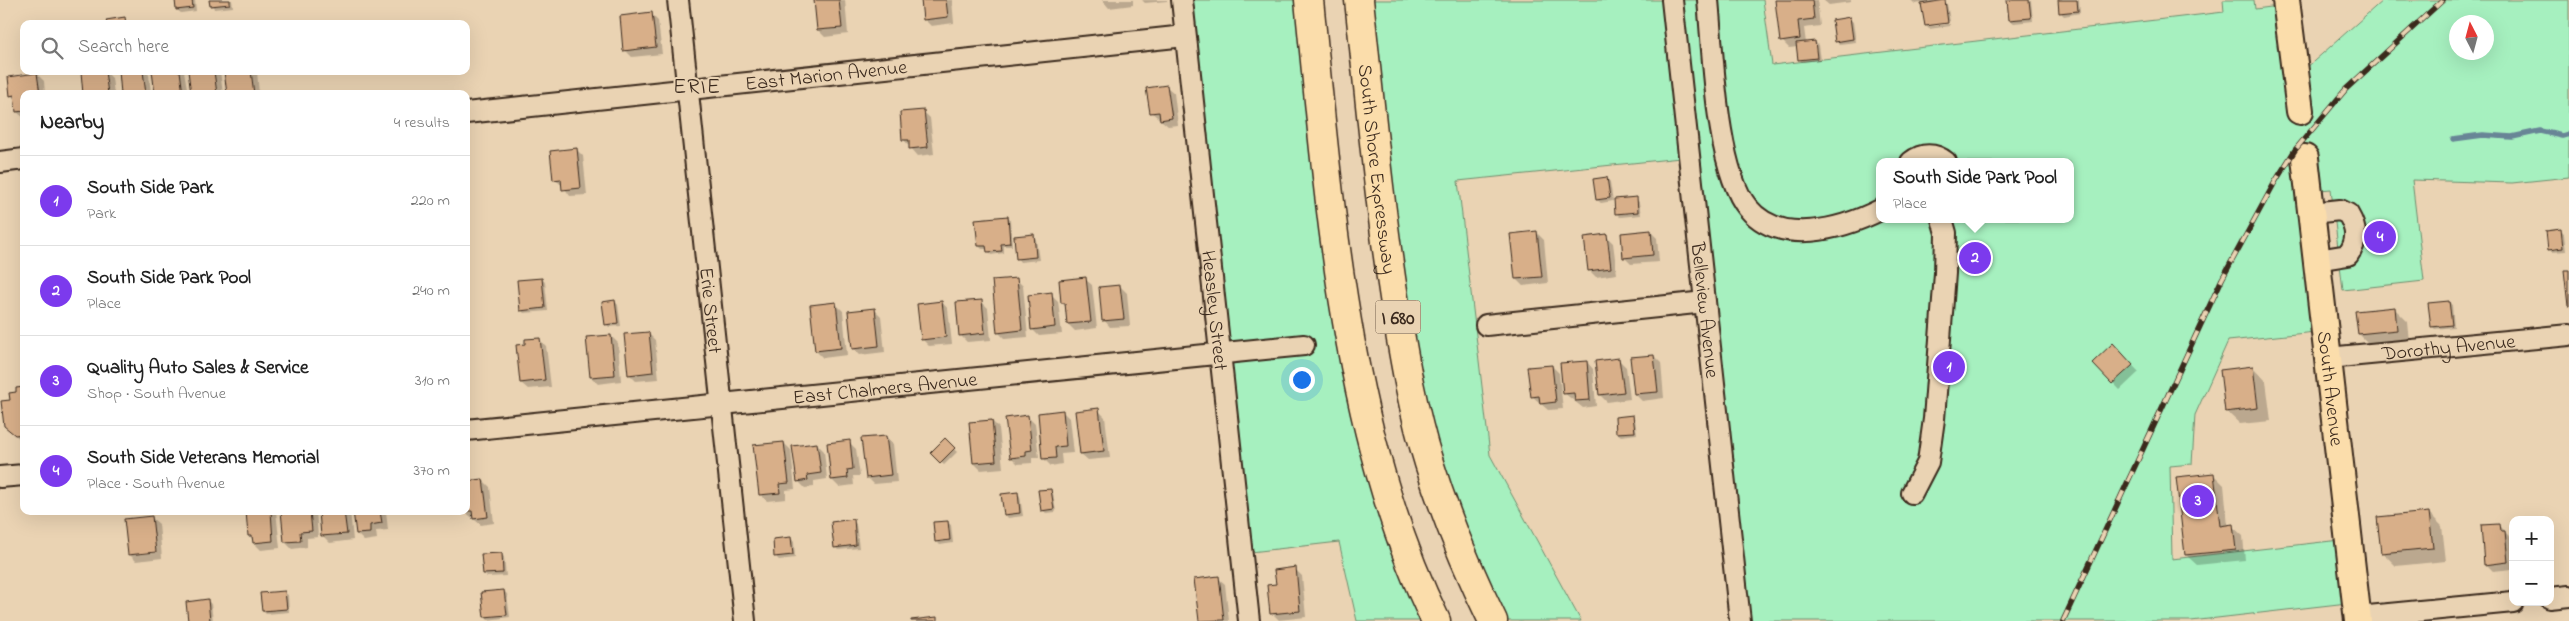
<!DOCTYPE html>
<meta charset="utf-8">
<style>
body{margin:0;font-family:"Indie Flower",sans-serif;background:#f6f6f6;color:#222}
.controls{position:absolute;right:15px;bottom:15px;display:grid;overflow:hidden;border-radius:10px;box-shadow:0 5px 20px #0002}
.controls button{width:45px;height:45px;display:grid;place-items:center;padding:0;border:0;border-bottom:1px solid #e0e0e0;background:#fff;color:#222;font:25px sans-serif}
.compass{position:absolute;left:2449px;top:15px;width:45px;height:45px;border-radius:50%;background:#fff;box-shadow:0 5px 20px #0002;rotate:354deg}
.you{position:absolute;left:1301px;top:379px;width:18px;height:18px;margin:-12px;border:4px solid #fff;border-radius:50%;background:#1a73e8;box-shadow:0 0 0 8px #1a73e833}
.badge{display:grid;place-items:center;width:32px;height:32px;border-radius:50%;background:#7c3aed;color:#fff;font-size:16px;font-weight:700}
.pin{position:absolute;translate:-50% -50%;border:2px solid #fff;box-shadow:0 1px 5px #0006}
.popup{position:absolute;left:1876px;top:158px;width:198px;height:65px;box-sizing:border-box;display:grid;place-content:center;border-radius:10px;background:#fff;filter:drop-shadow(0 1px 4px #0005);font-size:16px;white-space:nowrap;color:#767676}
.popup b{font-size:19px;color:#222}
.popup::after{content:'';position:absolute;left:50%;top:100%;margin-left:-10px;border:10px solid transparent;border-top-color:#fff}
.list{margin:0;padding:0;list-style:none}
h2{display:flex;justify-content:space-between;align-items:center;height:65px;margin:0;padding:0 20px;font-size:21px}
h2 small{font-size:16px;font-weight:400;color:#767676}
.list li{display:grid;grid-template-columns:32px 1fr auto;gap:15px;align-items:center;box-sizing:border-box;height:90px;padding:0 20px;border-top:1px solid #e0e0e0}
.list b{display:block;font-size:19px;white-space:nowrap}
.list p{margin:0;font-size:16px;white-space:nowrap;color:#767676}
.list em{font-size:16px;font-style:normal;color:#767676}
.icon{flex:none;width:28px;height:28px;fill:none;stroke:currentColor;stroke-width:2;stroke-linecap:round;stroke-linejoin:round}
.map{position:relative;flex:none;width:2569px;height:621px;overflow:hidden}
.search{position:absolute;background:#fff;box-shadow:0 5px 20px #0002;left:20px;top:20px;width:450px;height:55px;display:flex;align-items:center;gap:12px;box-sizing:border-box;padding:0 18px;border-radius:10px;color:#767676;font-size:19px}
.panel{position:absolute;background:#fff;box-shadow:0 5px 20px #0002;left:20px;top:90px;width:450px;height:425px;border-radius:10px}
.map>svg:first-child{display:block}
.green{fill:#a6f0bf;stroke:#708d6e;fill-rule:evenodd}
.shadow{fill:#0003}
.lines{fill:none;stroke-linecap:round;stroke-linejoin:round}
.stream{stroke:#688596;stroke-width:5.5}
.building{fill:#d8af89;stroke:#3b2a1e}
.minor-casing{stroke:#3b2a1e;stroke-width:24}
.major-casing{stroke:#3b2a1e;stroke-width:30}
.highway-casing{stroke:#3b2a1e;stroke-width:31}
.minor{stroke:#ead3b3;stroke-width:20}
.major{stroke:#fbddab;stroke-width:26}
.highway{stroke:#fbddab;stroke-width:28}
.rail-casing{stroke:#3b2a1e;stroke-width:5.5}
.rail{stroke:#ead3b3;stroke-width:4;stroke-dasharray:11;stroke-linecap:butt}
.labels{text-anchor:middle;stroke-width:4;stroke-linejoin:round;paint-order:stroke}
.shield{fill:#ead3b3;stroke:#705d4b;stroke-width:1}
.shield-label{font-size:19px;font-weight:bold;fill:#3b2a1e}
.street-label{font-size:20px;fill:#3b2a1e;stroke:#ead3b3}
.quarter-label{font-size:22px;letter-spacing:1px;fill:#3b2a1e;stroke:#ead3b3}
</style>
<div class="map">
<svg width="2569" height="621" viewBox="0 0 2569 621">
<rect width="100%" height="100%" fill="#ead3b3"/>
<filter id="ink" filterUnits="userSpaceOnUse"><feTurbulence type="fractalNoise" baseFrequency=".02" numOctaves="2"/><feDisplacementMap in="SourceGraphic" scale="10" xChannelSelector="R" yChannelSelector="G"/><feConvolveMatrix kernelMatrix="1 2 1 2 8 2 1 2 1" color-interpolation-filters="sRGB"/></filter>
<g filter="url(#ink)">
<path class="green" d="M1182,0H1309L1357,371L1436,621H1357L1339,542L1242,553Z
M1359,0H1763L1772,65L2224,12L2223,0H2254L2255,9L2287,5L2296,77L2383,0H2569V177L2512,183L2412,180L2424,281L2343,290L2331,189L2309,191L2325,331L2228,341L2195,415L2192,464L2170,466L2172,559L2349,539L2356,602L2191,621H1740L1690,157L1458,181L1490,455L1581,621H1493L1429,463ZM2456,22H2486V52H2456ZM1880,162H2070V219H1880Z"/>
<path class="shadow" d="M176,0H195L196,11L181,13L177,10Z
M211,0H232L233,7L214,9Z
M815,0H845L848,34L825,37L818,30Z
M922,0H952L954,23L931,26L924,19Z
M1102,0H1133V5L1109,8Z
M1142,0H1167V1L1145,3Z
M1777,0H1817L1820,26L1804,28L1806,43L1815,42L1818,45L1820,60L1802,62L1799,59L1798,47L1789,48L1782,41Z
M1823,0H1851V2L1829,5Z
M1911,0H1934L1935,3L1944,1L1947,4L1950,21L1927,27L1922,3L1915,4Z
M2008,0H2031L2033,21L2014,23L2010,20Z
M2059,0H2079L2080,13L2064,16L2060,12Z
M651,14L658,21L662,54L632,57L625,50Z
M1850,19L1853,22L1856,42L1839,44L1836,41Z
M1950,24V26L1929,29L1927,27Z
M102,71H105L112,78L114,94H85Z
M120,71H146L149,75L151,94H122Z
M153,71H184L188,94H156Z
M190,71H220L223,94H193Z
M226,71H257L259,94H228Z
M37,74L44,81L45,94H24V118L17,112L16,100L11,95Z
M1167,87L1174,93L1178,125L1168,126L1151,112Z
M923,111L930,118L934,154L918,156L904,140Z
M576,149L583,156L587,195L570,196L563,186L554,179Z
M1607,178L1610,182L1613,201L1601,203L1597,200Z
M1636,199L1639,202L1641,215L1620,217L1617,214Z
M1007,217L1010,220L1012,246H1004V253L991,255L987,249H982L979,246Z
M1650,231L1657,238L1659,262L1631,264L1624,257Z
M2561,231L2564,234L2566,251L2552,252L2549,249Z
M1537,233L1544,240L1548,283L1523,286L1516,279L1511,235Z
M1033,236L1036,239L1039,260L1020,262L1017,258Z
M1606,236L1613,243L1617,274L1596,277L1589,270Z
M542,279L545,282L548,311L524,313L521,310Z
M1016,279L1023,286L1028,337L1005,339L998,332Z
M1085,279L1092,285L1097,328L1075,331L1068,324L1066,307L1062,303Z
M1120,286L1127,293L1130,326L1110,327L1104,320Z
M1051,294L1058,301L1062,334L1039,336L1032,329Z
M615,301L618,305L621,326L609,327L606,324Z
M981,301L988,308L991,340L967,342L960,335Z
M942,302L948,309L952,344L929,346L922,339Z
M2449,302L2452,305L2454,327L2435,329L2432,326Z
M836,304L843,311L847,355L823,358L816,351Z
M2394,308L2408,322L2410,343L2372,347L2359,334Z
M874,309L881,316L885,352L860,355L853,348Z
M648,333L655,340L659,379L636,381L629,374Z
M611,336L618,343L621,381L598,384L591,377Z
M539,339L546,346L551,387L528,389L521,383Z
M2113,345L2139,372L2120,390L2094,363Z
M1654,356L1661,363L1664,398L1642,401L1635,394Z
M1619,360L1626,367L1630,399L1607,402L1600,395Z
M1587,362L1593,369L1596,406L1583,408L1564,393Z
M1552,366L1559,373L1563,409L1548,410L1532,396Z
M2253,367L2266,381L2271,421L2240,424L2226,411Z
M24,388V442H23L5,425L11,401Z
M1098,410L1105,417L1110,458L1088,460L1081,454Z
M1062,411L1069,418L1073,453L1061,454L1062,464L1051,466L1044,459Z
M1632,416L1635,419L1637,434L1621,436L1617,433Z
M1028,417L1035,424L1039,457L1032,458V463L1018,464L1011,457Z
M992,421L999,428L1003,468L981,470L974,463Z
M886,437L893,444L897,482L874,484L867,477Z
M945,440L957,452L944,465L931,453Z
M849,442L856,449L860,476H853L854,485L839,487L832,480Z
M784,443L791,450L795,489L786,490V499L767,501L760,494Z
M817,444L824,451L827,479L814,481V487L805,488L798,481Z
M2213,474L2224,485L2228,526H2232L2243,536L2245,560L2197,565L2186,555L2178,478Z
M483,480L490,487L494,523L481,525L464,511H466V482Z
M1050,490L1053,493L1056,512L1046,513L1042,510Z
M1017,493L1020,496L1023,516L1008,518L1005,514Z
M247,511H276L280,548L261,550L254,543L250,535Z
M283,511H316L318,537L307,538V547L292,549L285,542Z
M320,511H350L353,540L330,543L323,536Z
M354,511H386L388,530L376,531L377,539L364,541L357,534Z
M2429,513L2442,526L2446,561L2396,566L2382,552Z
M152,518L159,524L162,558L136,561L129,554Z
M853,521L856,524L859,548L838,550L835,547Z
M947,522L951,525L953,543L940,545L936,541Z
M2498,525L2512,539L2513,569L2493,571L2486,564Z
M791,538L794,542L795,558L779,560L776,557Z
M501,554L504,557L506,576L487,577L484,574Z
M1295,569L1302,576L1306,617L1279,620L1272,613L1277,586Z
M1218,578L1225,584L1229,621H1200L1196,580Z
M504,591L507,594L510,617L488,620L485,617Z
M284,592L288,595L289,612L266,614L263,611L262,594Z
M208,601L211,604L213,621H189Z"/>
<g class="lines">
<path class="stream" d="M2453,139L2483,135L2512,137L2540,131L2562,136L2569,134"/>
</g>
<path class="building" d="M175,0H192L193,8L176,10Z
M209,0H230V4L210,6Z
M814,0H839L842,28L817,30Z
M921,0H946L948,17L923,20Z
M1775,0H1812L1814,19L1798,21L1800,39L1780,42Z
M1945,0L1948,23L1925,26L1921,4Z
M2007,0H2029L2031,18L2009,20Z
M2058,0H2077L2078,11L2059,13Z
M652,12L656,47L623,51L620,16Z
M125,17L126,24H107L106,20Z
M1850,17L1853,39L1835,42L1832,20Z
M1815,41L1817,58L1798,60L1796,43Z
M105,71L108,94H83L81,72Z
M119,71H143L146,94H121Z
M152,71H180L183,94H155Z
M188,71H214L217,94H191Z
M224,71H251L254,94H227Z
M37,73L40,94H24V111L16,112L14,95L10,96L8,77Z
M1167,85L1172,118L1160,120L1159,112L1150,113L1146,88Z
M924,110L928,147L909,149V140H902L900,112Z
M577,148L581,188L562,190L561,179L553,180L550,151Z
M1607,177L1610,198L1596,200L1593,179Z
M1637,197L1638,212L1615,214L1614,199Z
M1008,216L1010,243L1001,244L1002,251L987,252L986,246H978L975,219Z
M2561,229L2563,248L2548,250L2546,231Z
M1651,230L1653,255L1623,258L1621,233Z
M1537,231L1542,277L1515,279L1510,234Z
M1034,234L1036,257L1016,259L1014,236Z
M1607,234L1611,268L1588,271L1584,237Z
M2564,270H2569V306H2568Z
M1086,277L1091,322L1067,324L1065,303H1061L1059,280Z
M542,278L545,308L520,311L517,280Z
M1017,278L1022,330L997,333L992,280Z
M1120,285L1124,319L1102,321L1099,287Z
M1052,292L1055,327L1031,330L1028,295Z
M615,300L618,323L605,325L602,302Z
M982,300L985,333L959,336L956,302Z
M942,301L946,337L921,340L917,304Z
M2449,301L2452,325L2431,327L2428,303Z
M836,302L841,348L815,351L810,305Z
M2395,307L2397,330L2358,334L2355,311Z
M875,308L879,346L852,349L848,311Z
M649,332L653,372L628,375L624,334Z
M611,335L615,375L590,377L586,337Z
M540,338L545,380L520,383L516,345L525,344V339Z
M2113,343L2133,365L2112,384L2092,363Z
M1654,355L1658,392L1634,394L1630,357Z
M1619,358L1624,392L1599,395L1595,361Z
M1587,361L1590,400L1575,401L1574,393L1563,394L1560,363Z
M1552,365L1556,402L1540,404L1539,396L1531,397L1527,367Z
M2253,366L2258,408L2225,412L2220,370Z
M24,387V434L15,435L4,426L1,401L10,400L9,393L16,392V388Z
M1099,408L1104,451L1080,454L1075,411Z
M1063,410L1066,446L1055,447L1056,458L1042,459L1038,413Z
M1028,415L1032,450L1026,451V456L1010,458L1005,418Z
M1633,415L1635,432L1616,433L1615,417Z
M992,420L996,461L973,463L969,422Z
M886,436L891,475L866,478L861,438Z
M945,438L955,448L940,463L930,453Z
M850,440L853,469L847,470L848,478L831,480L827,443Z
M784,442L789,483L779,484L780,493L759,495L753,445Z
M817,443L821,473L807,475L808,480L797,482L792,446Z
M2214,473L2220,526L2233,524L2236,550L2185,555L2176,477Z
M483,479L488,517L473,519L472,511H466V481Z
M1051,489L1054,509L1041,511L1038,490Z
M1018,492L1020,513L1004,515L1001,494Z
M246,511H271L273,541L253,543L252,536H248Z
M281,511H310L312,531L300,532L301,541L284,542Z
M319,511H344L347,534L321,536Z
M353,511H380L382,523L370,525V533L356,534Z
M2429,512L2433,548L2381,553L2377,517Z
M152,516L156,552L128,555L124,519Z
M854,519L856,545L834,548L831,522Z
M948,521L950,540L935,542L933,522Z
M2499,524L2500,531H2505L2508,562L2484,565L2481,525Z
M791,537L793,555L774,557L773,539Z
M502,553L503,573L483,574L481,554Z
M1296,567L1300,611L1270,614L1267,585L1276,584L1274,570Z
M1219,576L1224,620L1199,621L1194,579Z
M504,590L507,615L484,617L481,592Z
M285,591L287,609L262,611L260,593Z
M208,599L210,621H188L186,602Z
M937,617V621H911V620Z"/>
<g class="lines">
<g class="minor-casing">
<g id="minor">
<path id="s1" d="M678,0L745,621"/>
<path id="s2" d="M1182,0L1249,621"/>
<path id="s3" d="M1672,0L1740,621"/>
<path d="M1708,0C1713,52 1716,170 1748,208C1780,247 1842,229 1880,210"/>
<path id="s4" d="M466,113L1185,36"/>
<path d="M0,162L24,159"/>
<path d="M1911,162C1922,153 1935,153 1946,162"/>
<path d="M2312,213L2340,210L2348,214C2357,229 2358,241 2348,255L2317,260"/>
<path d="M1486,325L1705,302"/>
<path id="s5" d="M2328,358L2569,335"/>
<path id="s6" d="M466,430L1304,345"/>
<path d="M0,477L24,475"/>
<path d="M1912,493L1928,462L1934,419L1945,273L1946,233L1942,219"/>
<path d="M2550,598L2569,596"/>
<path d="M2358,617L2513,602"/>
</g>
</g>
<g class="major-casing">
<g id="major">
<path d="M2286,0L2300,111"/>
<path id="s7" d="M2305,158L2358,621"/>
</g>
</g>
<g class="highway-casing">
<g id="highway">
<path d="M1309,0C1329,200 1346,439 1436,621"/>
<path id="s8" d="M1359,0C1370,102 1379,203 1395,304C1404,358 1413,412 1429,463C1446,518 1468,570 1493,621"/>
</g>
</g>
<use href="#minor" class="minor"/>
<use href="#major" class="major"/>
<use href="#highway" class="highway"/>
<g class="rail-casing">
<path id="rail" d="M2063,621L2222,279L2275,182L2295,150L2346,89L2443,0"/>
</g>
<use href="#rail" class="rail"/>
</g>
</g>
<g class="labels">
<rect class="shield" x="1375.5" y="300.5" width="45" height="33" rx="4"/>
<g class="shield-label">
<text x="1398" y="324">I 680</text>
</g>
<g class="street-label">
<text dy="7" stroke="none"><textPath href="#s4" startOffset="362">East Marion Avenue</textPath></text>
<text dy="7" stroke="none"><textPath href="#s8" startOffset="170">South Shore Expressway</textPath></text>
<text dy="7" stroke="none"><textPath href="#s1" startOffset="312">Erie Street</textPath></text>
<text dy="7" stroke="none"><textPath href="#s2" startOffset="312">Heasley Street</textPath></text>
<text dy="7" stroke="none"><textPath href="#s3" startOffset="312">Belleview Avenue</textPath></text>
<text dy="7" stroke="none"><textPath href="#s5" startOffset="121">Dorothy Avenue</textPath></text>
<text dy="7" stroke="none"><textPath href="#s6" startOffset="421">East Chalmers Avenue</textPath></text>
<text dy="7" stroke="none"><textPath href="#s7" startOffset="232">South Avenue</textPath></text>
</g>
<g class="quarter-label">
<text x="697" y="93">ERIE</text>
</g>
</g>
</svg>
<div class="controls">
<button>+</button>
<button>−</button>
</div>
<svg class="compass" viewBox="-18 -18 36 36"><path d="M0-13l5 13h-10z" fill="#e53935"/><path d="M0 13l5-13h-10z" fill="#767676"/></svg>
<div class="you"></div>
<div class="pin badge" style="left:1949px;top:367px">1</div>
<div class="pin badge" style="left:1975px;top:258px">2</div>
<div class="popup"><b>South Side Park Pool</b>Place</div>
<div class="pin badge" style="left:2198px;top:501px">3</div>
<div class="pin badge" style="left:2380px;top:237px">4</div>
<div class="search"><svg class="icon" aria-label="search" viewBox="0 0 24 24"><circle cx="10" cy="10" r="6"/><path d="M15 15l6 6"/></svg>Search here</div>
<section class="panel">
<h2>Nearby<small>4 results</small></h2>
<ul class="list">
<li><span class="badge">1</span><div><b>South Side Park</b><p>Park</p></div><em>220 m</em></li>
<li><span class="badge">2</span><div><b>South Side Park Pool</b><p>Place</p></div><em>240 m</em></li>
<li><span class="badge">3</span><div><b>Quality Auto Sales &amp; Service</b><p>Shop · South Avenue</p></div><em>310 m</em></li>
<li><span class="badge">4</span><div><b>South Side Veterans Memorial</b><p>Place · South Avenue</p></div><em>370 m</em></li>
</ul>
</section>
</div>
